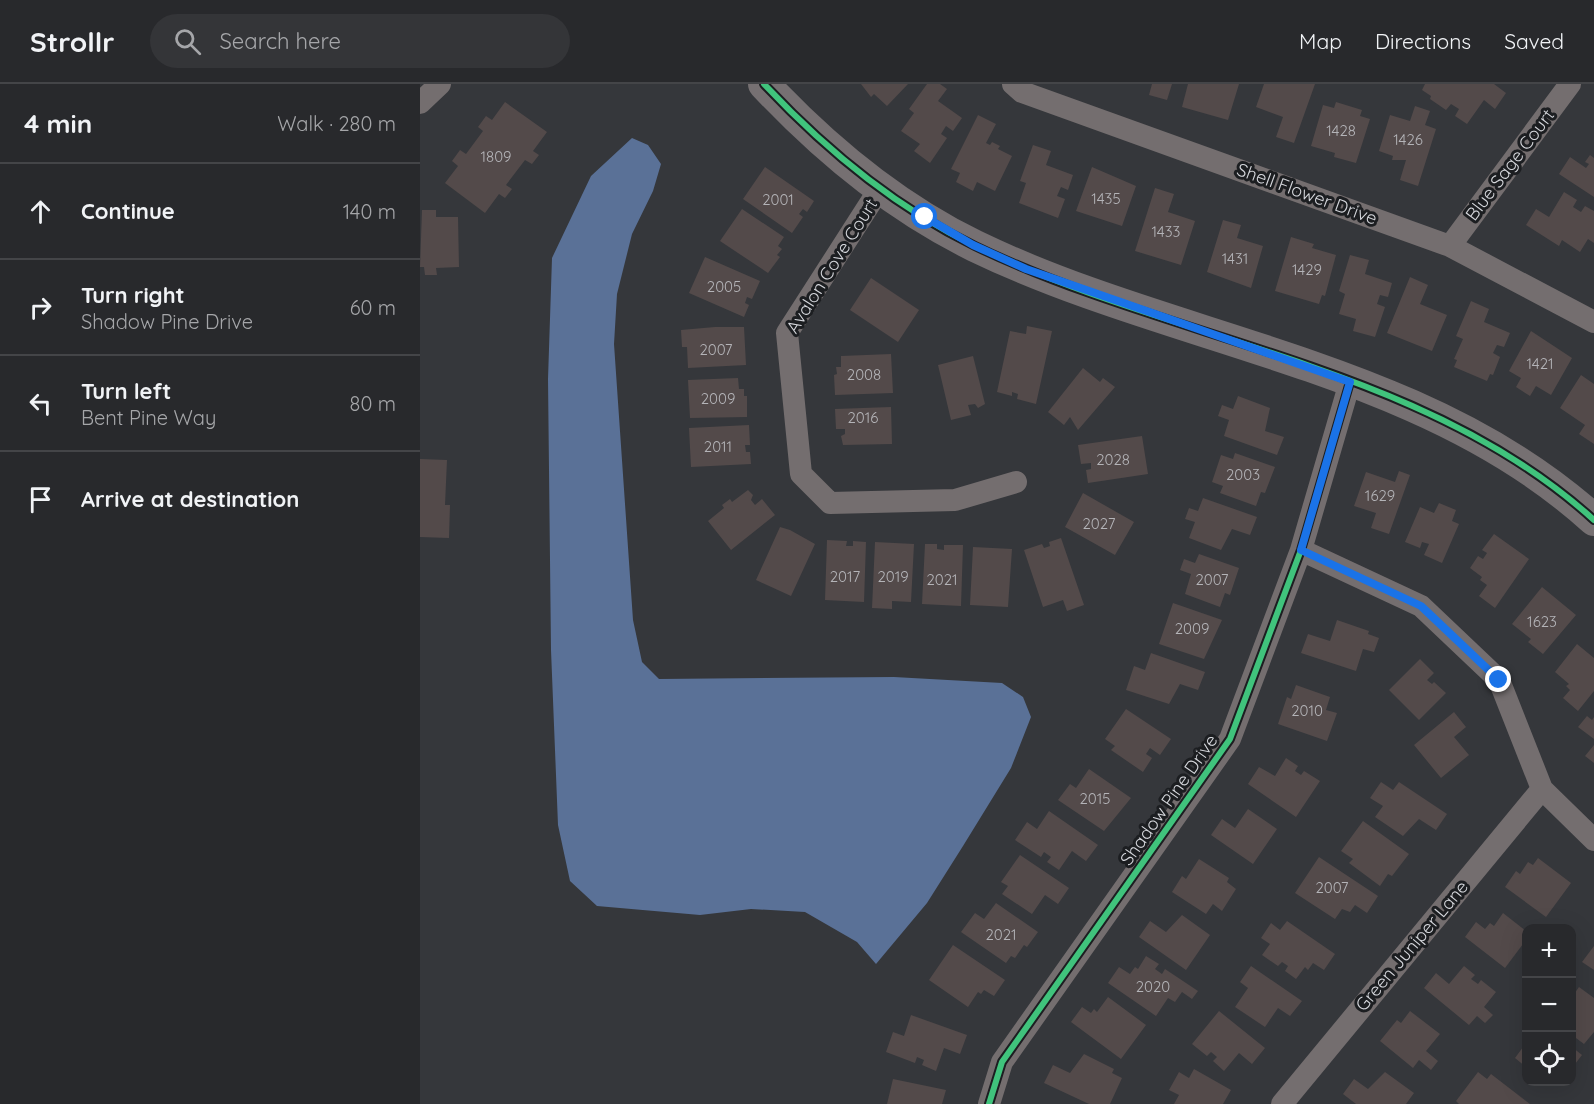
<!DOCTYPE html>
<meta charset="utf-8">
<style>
body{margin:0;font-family:Quicksand,sans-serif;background:#343538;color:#f1f3f6}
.controls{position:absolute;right:18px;bottom:18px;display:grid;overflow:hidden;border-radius:12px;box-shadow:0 6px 24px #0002}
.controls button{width:54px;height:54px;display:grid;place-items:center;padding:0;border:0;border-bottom:2px solid #444548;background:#28292c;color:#f1f3f6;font:30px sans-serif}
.stop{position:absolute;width:18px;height:18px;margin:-14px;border:4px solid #1a73e8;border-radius:50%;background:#fff}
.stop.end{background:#1a73e8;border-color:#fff;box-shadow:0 2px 6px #0008}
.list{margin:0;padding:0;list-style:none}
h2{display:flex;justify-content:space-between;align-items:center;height:78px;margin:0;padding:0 24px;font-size:26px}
h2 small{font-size:20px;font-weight:400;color:#a5a6a9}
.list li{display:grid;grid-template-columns:39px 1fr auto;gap:18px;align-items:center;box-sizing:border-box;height:96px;padding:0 24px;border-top:2px solid #444548}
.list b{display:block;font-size:22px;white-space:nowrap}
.list p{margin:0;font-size:20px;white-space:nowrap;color:#a5a6a9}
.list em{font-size:20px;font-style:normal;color:#a5a6a9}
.icon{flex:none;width:33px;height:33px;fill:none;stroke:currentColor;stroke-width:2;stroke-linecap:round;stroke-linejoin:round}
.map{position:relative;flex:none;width:1174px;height:1020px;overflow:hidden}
header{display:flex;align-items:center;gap:36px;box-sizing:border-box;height:84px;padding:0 30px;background:#28292c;border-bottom:2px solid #444548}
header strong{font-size:28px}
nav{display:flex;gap:33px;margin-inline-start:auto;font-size:21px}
.search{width:420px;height:54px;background:#343538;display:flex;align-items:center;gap:15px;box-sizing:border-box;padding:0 21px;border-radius:33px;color:#a5a6a9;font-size:22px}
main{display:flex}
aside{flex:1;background:#28292c}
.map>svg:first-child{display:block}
.water{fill:#5a7197}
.building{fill:#534a4a}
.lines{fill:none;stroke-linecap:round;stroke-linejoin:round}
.street{stroke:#746e6f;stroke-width:22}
.secondary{stroke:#767072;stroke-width:32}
.cycleway-casing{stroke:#1c1e21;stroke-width:10}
.cycleway{stroke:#40c37c;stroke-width:6}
.route{stroke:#1a73e8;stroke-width:8}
.labels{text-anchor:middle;stroke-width:6;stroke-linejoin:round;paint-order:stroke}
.number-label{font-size:15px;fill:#b4b4b8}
.street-label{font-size:18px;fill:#d5d7dc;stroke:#1c1e21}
</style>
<header>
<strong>Strollr</strong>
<div class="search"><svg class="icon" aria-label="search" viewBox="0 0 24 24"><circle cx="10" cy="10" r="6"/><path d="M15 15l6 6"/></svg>Search here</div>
<nav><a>Map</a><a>Directions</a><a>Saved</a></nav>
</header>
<main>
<aside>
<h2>4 min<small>Walk · 280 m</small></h2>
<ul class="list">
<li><svg class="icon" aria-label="ahead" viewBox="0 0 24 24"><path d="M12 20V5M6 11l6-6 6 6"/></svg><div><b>Continue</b></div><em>140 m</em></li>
<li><svg class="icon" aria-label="right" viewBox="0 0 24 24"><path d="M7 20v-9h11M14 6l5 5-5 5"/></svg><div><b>Turn right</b><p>Shadow Pine Drive</p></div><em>60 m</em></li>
<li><svg class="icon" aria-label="left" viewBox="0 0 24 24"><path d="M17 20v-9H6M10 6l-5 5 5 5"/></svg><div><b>Turn left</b><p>Bent Pine Way</p></div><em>80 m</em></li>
<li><svg class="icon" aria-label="arrive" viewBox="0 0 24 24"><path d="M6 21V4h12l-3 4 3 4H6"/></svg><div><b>Arrive at destination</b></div></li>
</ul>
</aside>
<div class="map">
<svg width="1174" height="1020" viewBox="0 0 1174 1020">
<rect width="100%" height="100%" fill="#35373b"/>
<path class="water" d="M212,54L228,61L241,80L233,107L212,150L197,210L194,260L213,536L222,578L239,595L474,593L582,599L603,613L611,633L591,684L543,762L507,819L456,880L437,858L385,828L331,825L280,831L177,822L150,797L138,741L131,566L128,295L132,174L171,92Z"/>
<path class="building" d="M441,0H488L467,22L454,10L451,13Z
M507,0H520L527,5L518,17L542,34L533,47L526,42L521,50L527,54L510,79L494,67L500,60L481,47L494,29L489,25Z
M732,0H752L747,16L729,11Z
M768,0H819L808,36L762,23Z
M844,0H895L874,59L856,53L863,33L836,23Z
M1005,0H1074L1086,9L1075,25L1064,16L1047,40L1035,32L1039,25L1031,20L1026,26L1010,15L1011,12L1002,6Z
M85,18L127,48L113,67L119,71L112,80L105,76L86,101L92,105L85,114L79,110L65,129L25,99L38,82L32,77L40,66L46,70L63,47L58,43L66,32L72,36Z
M916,18L942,26L940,32L950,35L936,79L914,73L915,69L891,62L903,21L914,24Z
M995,22L1010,27L1005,41L1016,45L998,102L980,96L986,76H972L973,72L959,67L970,31L990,37Z
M558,31L576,40L566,59L570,61L572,58L580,62L578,65L592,72L575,107L557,98L553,107L536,98L540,89L531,85Z
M613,61L631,67L626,81L653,91L648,106L641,103L637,112L645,115L638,134L599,119L606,99L600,97Z
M1170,71L1174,74V113L1139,90L1150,73L1166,84L1169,80L1165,78Z
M345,83L394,117L387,128L383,125L379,130L383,133L372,149L323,115Z
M672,83L716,102L702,142L656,127Z
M735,104L754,110L748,128L775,137L761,181L715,167Z
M1144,108L1157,116L1153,123L1161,128L1165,122L1174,127V159L1168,155L1160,168L1142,156L1139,162L1106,141L1116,125L1129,133Z
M322,125L364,153L358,162L362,165L357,171L360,173L348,189L300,157Z
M2,126H16V133H38L39,183L16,184L17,191H5L4,183H0Z
M803,136L821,141L817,154L843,162L831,204L787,188Z
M871,153L894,160L892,164L916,171L905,212L902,211L899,220L855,207Z
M930,171L949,176L945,190L972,199L968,213L960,211L957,220L965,223L955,253L933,247L936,235L919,230L925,210L919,207Z
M285,173L340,197L332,215L327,213L325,219L329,221L324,233L269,209Z
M990,193L1008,201L1000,220L1027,231L1012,267L967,249Z
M451,194L499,226L478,258L430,226Z
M1051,217L1069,225L1064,238L1090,249L1084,263L1077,261L1073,269L1080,273L1073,291L1070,290L1067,297L1034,283L1037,276L1034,275L1043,255L1036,252Z
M607,242L632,247L616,320L597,315L598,310L592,308V312L577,308L590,247L606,250Z
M295,243H324L326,281L268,284L267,263H262L261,246Z
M1111,247L1152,274L1131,311L1116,302L1110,312L1096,303L1101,294L1089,287Z
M471,270L473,309L415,311L414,291L417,290L416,283H421V272Z
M553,272L565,320L558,324L555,320L548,321L551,331L531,336L518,281Z
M663,284L680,298L683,294L695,303L658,346L650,333L644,341L628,328Z
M1161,291L1174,300V360L1159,350L1165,341L1140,324Z
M318,294L319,305H324V312H327V333L270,334L268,296Z
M818,312L850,324L845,347L864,353L857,371L804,352L809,336L798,332L802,321L813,325Z
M471,323L472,360L423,361L421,352L425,350V345H416L415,325Z
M329,341L330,361H325L326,368H330L331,380L271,383L269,344Z
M722,352L728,390L668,399L666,386L671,385V379L661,380L658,361Z
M815,369L855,383L845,409L841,408L836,422L800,409L803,402L792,398L801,371L813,375Z
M0,375L27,376L25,421H30L29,454L0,453Z
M979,387L990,391L969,450L951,444L956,429L934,422L946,388L975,398Z
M328,406L333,411L331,416L335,421L342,415L355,431L311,466L288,437L304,424L302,421L310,415L312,418Z
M663,409L714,438L695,471L645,443Z
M783,414L837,433L830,451L812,445L801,466L769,454L775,438L765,435L769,424L778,427Z
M1019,419L1036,426L1032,437L1039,440L1022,479L1004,471L1009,460L1002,458L1000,464L985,458L1000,423L1014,429Z
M360,443L370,446L395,460L371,512L336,496Z
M1074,450L1109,475L1075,524L1059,512L1067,501L1060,496L1062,493L1050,484L1058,472L1063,475L1067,469L1062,466Z
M641,454L664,521L647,527L643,516L623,523L604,466L622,460L624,464L630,462L629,458Z
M407,456L427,457L426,462H433V457L446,458L444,518L405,516Z
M455,458L494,460L491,518L472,517V525L452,524Z
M505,460H517V465L524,466V461H543L541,522L502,520Z
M553,463L592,465L588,523L550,521Z
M779,470L819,484L810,511L805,509L800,523L765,510L771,490L760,486L764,475L775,479Z
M1122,503L1156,531L1123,570L1108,558L1111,555L1092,540Z
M753,519L802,536L784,575L739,560Z
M917,536L949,547L948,550L959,554L954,568L943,565L936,587L881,569L888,550L910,557Z
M1157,560L1174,574V607L1158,627L1143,614L1150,606L1146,602L1149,600L1135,588Z
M731,569L785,588L778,606L760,600L749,620L706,606L714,582L725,586Z
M1000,575L1014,589L1007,596L1012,600L1014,598L1026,609L999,636L969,606Z
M876,601L910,613L906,626L917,629L907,657L858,640L867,613L871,615Z
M706,625L751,655L740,671L730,664L726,670L732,674L723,688L691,666L695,662L685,655Z
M1034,628L1046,643L1034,653L1049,671L1021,694L994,661Z
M1167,632L1172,636L1174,633V655L1158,643Z
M1174,661V679L1165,672Z
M866,674L878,682L875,687L881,691L884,687L900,697L876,733L828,700L839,683L855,692Z
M669,685L711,714L684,747L638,716L650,700L656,704Z
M961,698L973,706L979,698L1027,730L1016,746L999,735L983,752L955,733L963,722L950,714Z
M828,725L857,745L833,780L791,751L802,735L815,744Z
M629,727L678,761L666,777L652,767L639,786L627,778L631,773L624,768L621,773L595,756L607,738L617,745Z
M943,737L989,770L972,792L968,790L960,802L929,779L933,775L921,767Z
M600,771L649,804L638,820L625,811L612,830L582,810L588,802L581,798Z
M899,773L958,812L947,829L935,821L930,828L922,825L915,835L875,809Z
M1118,774L1151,799L1126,833L1085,803L1096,787L1100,790L1108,778L1113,781Z
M779,775L809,794L807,798L816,805L802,827L793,820L786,830L752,808L762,792L766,795Z
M576,819L618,848L607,863L604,861L595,874L591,872L586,879L541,848L555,829L564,835Z
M1083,829L1106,847V856L1085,884L1045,853L1056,838L1065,845L1070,839L1074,842Z
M762,831L790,851L766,886L719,853L730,837L746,848Z
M867,837L915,870L904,886L893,879L888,886L885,883L876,895L865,887L868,882L862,878L858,882L842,871L850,860L841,854L851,839L860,846Z
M533,861L585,896L574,912L564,906L561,910L558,908L548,923L509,896Z
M1174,862V886L1162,878Z
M726,872L739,880L735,885L742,890L745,885L778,907L772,915L762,908L755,918L748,914L736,932L688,899L699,883L710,890L715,883L718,885Z
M831,882L882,917L870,932L858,924L845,943L815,923L828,904L820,898Z
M1044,882L1055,891L1051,895L1058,900L1061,896L1076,908L1064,923L1073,931L1065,939L1057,932L1049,941L1004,904L1016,889L1029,900Z
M1159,903L1174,914V948L1164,960L1152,951V913Z
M688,913L726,941L701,975L651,938L662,923L671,929L674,925L677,928Z
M799,927L845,964L832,980L819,969L804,987L793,977L797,973L791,968L787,972L772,960Z
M990,927L1020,950L1006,967L1018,977L1011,986L999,976L993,984L960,957L977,936L981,939Z
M491,931L547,951L540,970L524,964L516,987L502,981L504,976L497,973L495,979L466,968L473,948L484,952Z
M1106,959V983L1095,974Z
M1152,963L1162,971L1152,984Z
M664,970L694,985L692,989L702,994L690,1020H669L624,999L633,981L650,989Z
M774,985L811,1006L803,1020H754L759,1011L749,1006L759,988L769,994Z
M965,988L994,1009L986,1020H936L923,1010L934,995L948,1005Z
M1058,988L1067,995L1071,990L1110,1020H1039L1036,1017Z
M473,995L526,1006L522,1020H467Z"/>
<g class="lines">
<path class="street" d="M593,0L602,8L1030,162L1174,238
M0,19L20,0
M460,104L367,249L381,390L410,419L535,416L596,398
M1030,162L1150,0
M881,466L1001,522L1079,596L1122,705L1174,756
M569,1020L582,978L810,655L881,466L930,298
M862,1020L1122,705"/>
<path class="secondary" d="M344,0C404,64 475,123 555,162C756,259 1004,281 1174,436"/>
<g class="cycleway-casing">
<path id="cycleway" d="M344,0C404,64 475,123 555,162C756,259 1004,281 1174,436
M569,1020L582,978L810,655L881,466L930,298"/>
</g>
<use href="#cycleway" class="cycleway"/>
</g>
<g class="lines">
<path class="route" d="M505,133L553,161L606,185L930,298L881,466L1001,522L1079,596"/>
</g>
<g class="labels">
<g class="number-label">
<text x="921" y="52">1428</text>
<text x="988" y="61">1426</text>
<text x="76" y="78">1809</text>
<text x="686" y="120">1435</text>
<text x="358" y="121">2001</text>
<text x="746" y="153">1433</text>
<text x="815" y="180">1431</text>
<text x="887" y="191">1429</text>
<text x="304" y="208">2005</text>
<text x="296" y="271">2007</text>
<text x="1120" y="285">1421</text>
<text x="444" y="296">2008</text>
<text x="298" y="320">2009</text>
<text x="443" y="339">2016</text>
<text x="298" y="368">2011</text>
<text x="693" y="381">2028</text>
<text x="823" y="396">2003</text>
<text x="960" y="417">1629</text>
<text x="679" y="445">2027</text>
<text x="425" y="498">2017</text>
<text x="473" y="498">2019</text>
<text x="522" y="501">2021</text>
<text x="792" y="501">2007</text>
<text x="1122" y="543">1623</text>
<text x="772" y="550">2009</text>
<text x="887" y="632">2010</text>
<text x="675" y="720">2015</text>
<text x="912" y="809">2007</text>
<text x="581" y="856">2021</text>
<text x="733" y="908">2020</text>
</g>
<g class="street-label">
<text transform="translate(1090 81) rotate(-53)" y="6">Blue Sage Court</text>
<text transform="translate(887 110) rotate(20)" y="6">Shell Flower Drive</text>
<text transform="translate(412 182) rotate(-58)" y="6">Avalon Cove Court</text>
<text transform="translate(749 716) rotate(-55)" y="6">Shadow Pine Drive</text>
<text transform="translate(992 862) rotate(-50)" y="6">Green Juniper Lane</text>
</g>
</g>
</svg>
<div class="controls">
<button>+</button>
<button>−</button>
<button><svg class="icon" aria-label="locate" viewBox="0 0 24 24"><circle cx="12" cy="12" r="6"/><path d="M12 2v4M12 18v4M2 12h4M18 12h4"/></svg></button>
</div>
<div class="stop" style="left:505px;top:133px"></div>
<div class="stop end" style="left:1079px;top:596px"></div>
</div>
</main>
